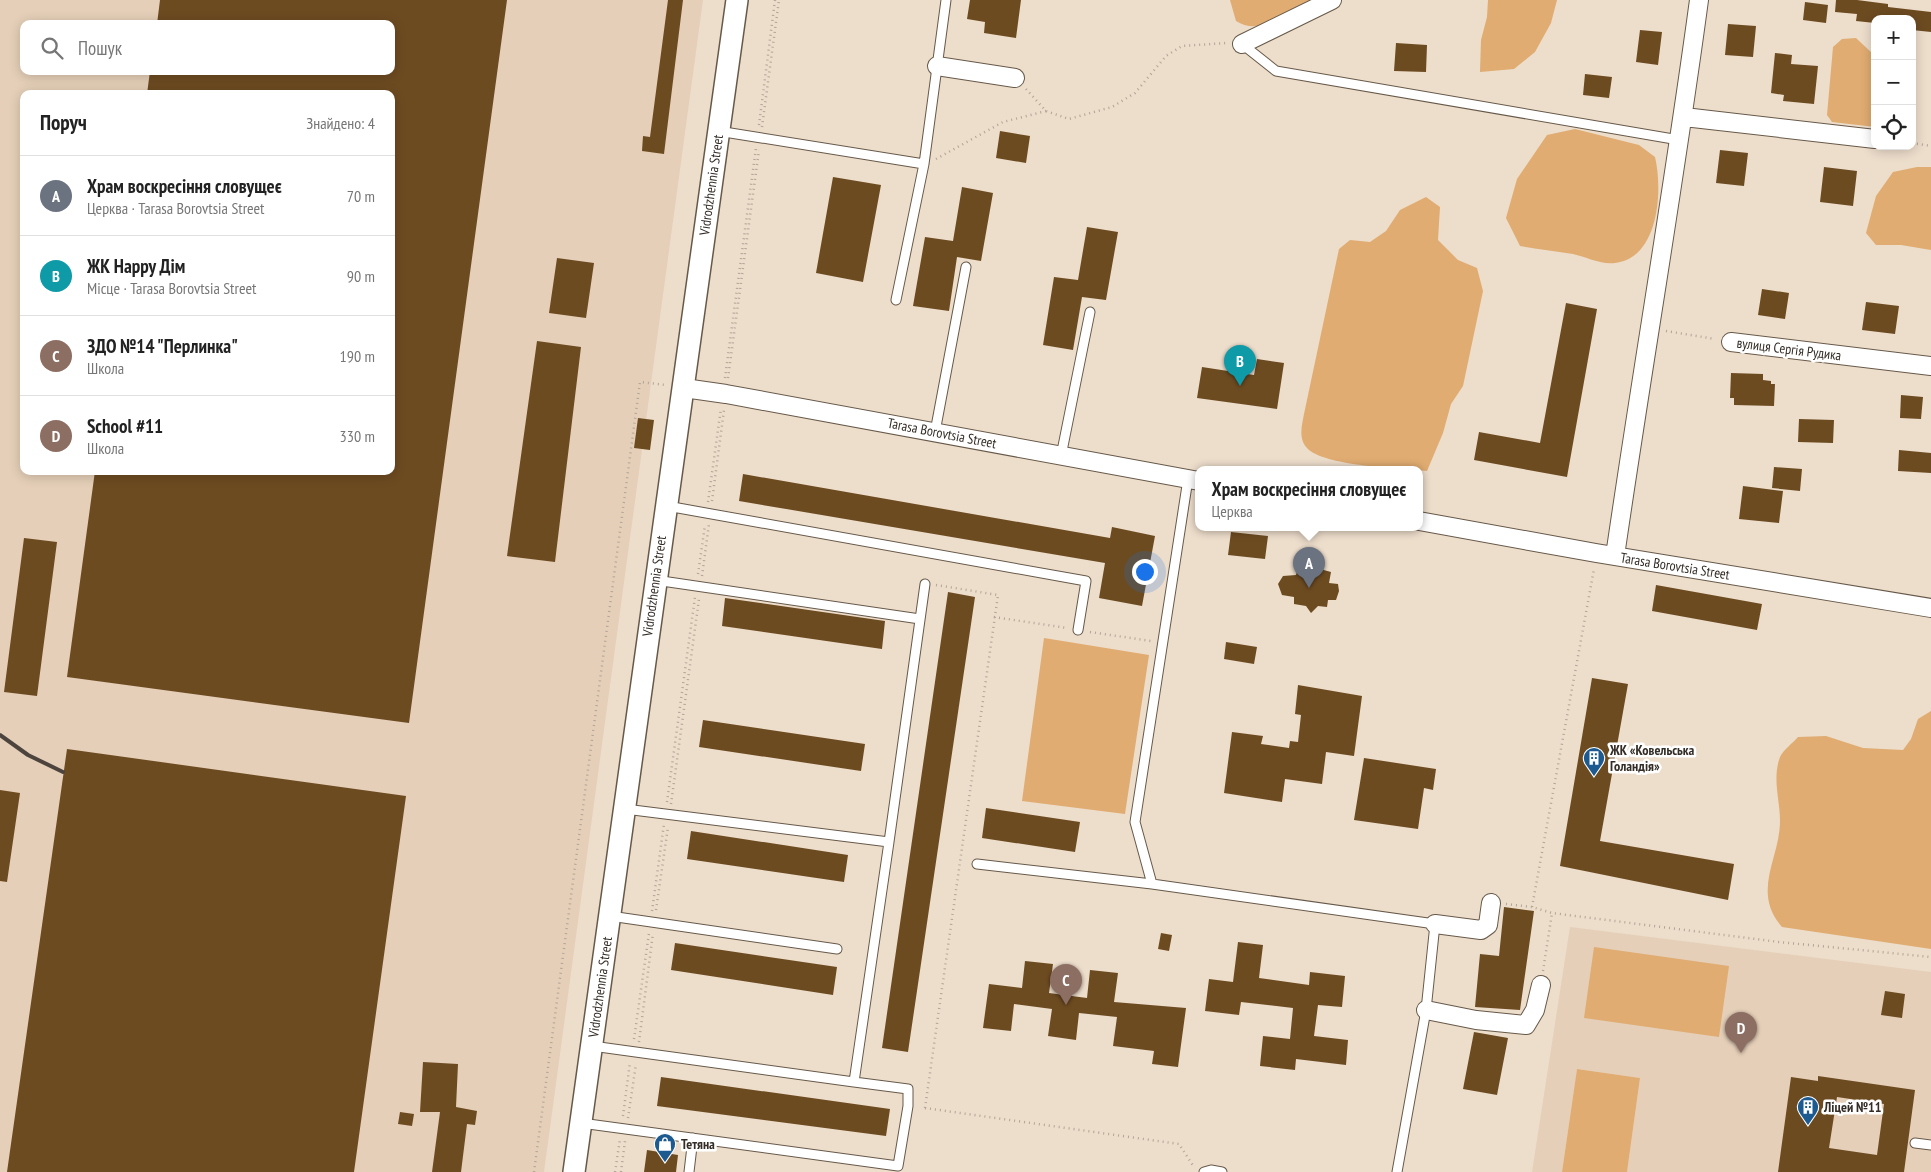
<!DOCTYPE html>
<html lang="uk">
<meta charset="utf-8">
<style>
body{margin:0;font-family:"PT Sans Narrow",sans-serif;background:#f2f2f2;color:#222}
.controls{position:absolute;right:15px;top:15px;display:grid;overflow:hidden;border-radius:10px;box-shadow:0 2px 12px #0003}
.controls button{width:45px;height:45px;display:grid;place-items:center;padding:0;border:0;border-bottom:1px solid #e0e0e0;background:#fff;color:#222;font:25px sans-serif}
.you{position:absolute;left:1144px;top:571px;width:18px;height:18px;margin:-12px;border:4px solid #fff;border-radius:50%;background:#1a73e8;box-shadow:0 0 0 8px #1a73e833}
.badge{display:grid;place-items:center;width:32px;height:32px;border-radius:50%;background:#b45309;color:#fff;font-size:16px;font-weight:700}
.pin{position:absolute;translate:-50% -41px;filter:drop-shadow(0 1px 2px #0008)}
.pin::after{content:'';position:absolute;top:26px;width:18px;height:15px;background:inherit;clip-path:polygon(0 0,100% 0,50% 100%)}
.popup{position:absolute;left:1195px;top:466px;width:228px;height:65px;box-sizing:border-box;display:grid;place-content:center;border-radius:10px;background:#fff;filter:drop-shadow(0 1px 4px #0005);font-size:16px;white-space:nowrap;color:#767676}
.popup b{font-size:19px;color:#222}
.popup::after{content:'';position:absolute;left:50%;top:100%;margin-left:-10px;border:10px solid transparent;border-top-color:#fff}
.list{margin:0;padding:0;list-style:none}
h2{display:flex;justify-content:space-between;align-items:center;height:65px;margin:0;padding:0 20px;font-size:21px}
h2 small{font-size:16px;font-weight:400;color:#767676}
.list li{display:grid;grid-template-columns:32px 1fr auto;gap:15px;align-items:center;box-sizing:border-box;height:80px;padding:0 20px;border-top:1px solid #e0e0e0}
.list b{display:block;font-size:19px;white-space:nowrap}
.list p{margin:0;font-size:16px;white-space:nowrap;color:#767676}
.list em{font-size:16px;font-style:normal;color:#767676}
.icon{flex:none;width:28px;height:28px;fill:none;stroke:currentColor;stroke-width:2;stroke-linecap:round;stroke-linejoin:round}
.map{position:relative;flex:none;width:1931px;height:1172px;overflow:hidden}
.search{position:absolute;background:#fff;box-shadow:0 2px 12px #0003;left:20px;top:20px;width:375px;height:55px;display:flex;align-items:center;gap:12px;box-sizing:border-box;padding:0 18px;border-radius:10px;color:#767676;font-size:19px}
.panel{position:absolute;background:#fff;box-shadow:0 2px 12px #0003;left:20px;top:90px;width:375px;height:385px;border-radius:10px}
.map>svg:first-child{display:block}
.built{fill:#e5cfb8;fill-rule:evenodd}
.green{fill:#e0ac71}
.building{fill:#6d4b21;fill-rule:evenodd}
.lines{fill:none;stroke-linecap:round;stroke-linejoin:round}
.service-casing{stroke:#675949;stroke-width:11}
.minor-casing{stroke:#675949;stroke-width:20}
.tertiary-casing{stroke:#675949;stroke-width:24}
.path{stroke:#b1a496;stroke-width:2.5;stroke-dasharray:1 4;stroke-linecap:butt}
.service{stroke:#fff;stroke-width:9}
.minor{stroke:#fff;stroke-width:18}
.tertiary{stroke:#fff;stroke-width:21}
.rail{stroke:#4d453d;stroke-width:4}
.labels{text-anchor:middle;stroke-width:5;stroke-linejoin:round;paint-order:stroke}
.street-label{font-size:14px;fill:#342d27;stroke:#fff}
.poi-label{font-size:14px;font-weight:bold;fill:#342d27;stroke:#fff;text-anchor:start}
</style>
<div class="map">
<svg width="1931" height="1172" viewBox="0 0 1931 1172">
<rect width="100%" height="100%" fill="#edddcb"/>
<path class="built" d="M0,0H703L544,1172H0ZM24,24H391V71H24ZM24,94H391V471H24Z
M1570,927L1931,972V1172H1627L1640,1078L1577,1069L1562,1172H1532Z"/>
<path class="green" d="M1230,0H1312C1290,12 1260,37 1236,21Z
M1488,0H1557L1551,23L1535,52L1514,69L1480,72L1481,40L1487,17Z
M1856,38L1873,54L1875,127L1832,122L1827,115L1833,47L1842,39Z
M1575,129L1639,145L1655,157C1663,190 1659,258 1615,263C1602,265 1586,257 1573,254C1556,251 1538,249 1520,246L1506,218L1517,179L1547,135Z
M1917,167H1931V250L1901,245H1876L1866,233L1876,196L1893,172Z
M1426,197L1440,207L1438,240L1458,260L1477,268L1483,291L1463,386L1451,404L1443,433L1427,471C1403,469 1323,466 1307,448C1298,438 1302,425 1304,414L1339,249L1350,240L1370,242L1386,231L1400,210Z
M1044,638L1149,655L1125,814L1022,801Z
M1931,711V949L1782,927C1751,891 1780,859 1780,821C1780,799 1772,779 1780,757C1783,750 1793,743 1798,737L1826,736L1863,748L1903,750L1911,739L1918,719Z
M1594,947L1729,966L1719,1037L1584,1018Z
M1577,1069L1640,1078L1627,1172H1562Z"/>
<path class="building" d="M160,0H507L409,723L67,677L95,471H391V94H147L150,71H391V24H157Z
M668,0H683L664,154L642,151L643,136L650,137Z
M970,0H1021L1016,38L984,33L985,22L967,19Z
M1836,0H1857L1888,4V7L1931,12V32L1912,30V19H1875V23L1856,21L1857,14L1835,12Z
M1805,2L1828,5L1826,23L1803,20Z
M1728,24L1756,26L1753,57L1725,55Z
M1640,30L1662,32L1658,65L1636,62Z
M1396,43L1427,45L1426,72L1394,71Z
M1775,53L1792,55L1791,64L1818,66L1814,104L1783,101L1784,95L1771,93Z
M1585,74L1612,77L1609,98L1583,95Z
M1000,131L1030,136L1026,163L996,158Z
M1720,150L1748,153L1744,186L1716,183Z
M1824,167L1857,171L1853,206L1820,202Z
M833,177L881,185L863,282L816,273Z
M962,187L993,193L981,261L957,257L949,311L913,306L925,237L953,241Z
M1087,227L1118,232L1106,300L1082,297L1073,350L1043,345L1054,277L1078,280Z
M557,258L594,263L586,318L549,313Z
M1762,289L1789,293L1785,319L1758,315Z
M1866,302L1899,306L1895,334L1862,330Z
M1566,303L1597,309L1567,477L1474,460L1479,432L1540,443Z
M537,341L581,347L555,562L507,556Z
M1257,359L1284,363L1277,409L1197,398L1202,367L1254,375Z
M1731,373L1763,374V380L1771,381V384H1775L1774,406L1734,405V398H1730Z
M1901,395L1923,397L1921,419L1900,418Z
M638,418L654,420L650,450L634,448Z
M1799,419L1834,420L1833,443L1798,442Z
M1899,450L1931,453V473L1898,471Z
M1774,467L1802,469L1800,491L1772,488Z
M743,474L1110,538L1112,527L1155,536L1142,606L1099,598L1105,563L739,501Z
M1743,486L1783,491L1779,523L1739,519Z
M1231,532L1268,536L1265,559L1228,555Z
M24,538L57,542L37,696L4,692Z
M1315,563L1320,569L1331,572L1329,583L1338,584L1339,591L1336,600H1328L1327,607L1318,606L1311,613L1306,606L1294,604V597L1282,595L1278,584L1283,576L1296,575L1298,568L1310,569Z
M1656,585L1762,604L1757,630L1652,611Z
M948,592L975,597L908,1052L882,1048Z
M725,598L885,621L882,649L722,626Z
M1226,642L1257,647L1254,664L1224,659Z
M1592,678L1628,684L1600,841L1734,864L1728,900L1560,866Z
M1298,685L1362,696L1354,756L1326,752L1322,784L1285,779L1282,802L1224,793L1232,732L1263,736L1261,744L1289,748L1290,741L1298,742L1301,715L1295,714Z
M703,720L865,744L861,771L699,747Z
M67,749L406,796L354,1172H7Z
M1364,758L1436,769L1433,790L1424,788L1418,829L1354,820Z
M0,790L20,793L7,882L0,881Z
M986,808L1080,822L1075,852L982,838Z
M691,831L848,855L844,882L687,859Z
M1504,907L1534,911L1520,1010L1475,1007L1480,954L1499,956Z
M1161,933L1172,935L1169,951L1158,949Z
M1238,942L1263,945L1259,978L1309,985L1310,972L1345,976L1342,1007L1318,1005L1314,1036L1348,1040L1346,1065L1296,1059L1295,1070L1260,1066L1263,1036L1290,1039L1293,1008L1241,1002L1239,1015L1205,1011L1209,979L1233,982Z
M675,943L837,967L833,995L671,970Z
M1025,961L1053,964L1049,993L1087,998L1090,970L1118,973L1114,1002L1186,1008L1178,1067L1152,1064L1154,1051L1113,1046L1117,1017L1079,1013L1076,1040L1048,1036L1052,1009L1014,1004L1011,1031L983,1028L989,984L1022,988Z
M1885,991L1905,994L1902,1018L1881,1015Z
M1474,1032L1508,1038L1497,1095L1463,1089Z
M423,1062L458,1064L456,1107L477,1111L475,1125L467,1124L461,1172H432L440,1112H420Z
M1818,1076L1915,1090L1904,1172H1778L1791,1077L1818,1081ZM1837,1097L1884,1104L1877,1155L1829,1148Z
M661,1077L890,1109L886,1136L657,1106Z
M400,1112L414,1114L412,1126L398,1124Z
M647,1150L678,1155L676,1172H644Z"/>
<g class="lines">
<g class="service-casing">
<path id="service" d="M1242,44L1276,71L1679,140
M718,131L924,164
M896,300L924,164L946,0
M935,432L966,267
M1061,456L1090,312
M667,506L1086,581L1078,630
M655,580L920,619
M889,842L925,584
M977,864L1152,884L1435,924L1426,1010L1397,1172
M1152,884L1135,822L1188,479
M610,916L837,949
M592,1046L854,1082
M581,1123L898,1166L908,1106V1089L854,1082L889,842L625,809
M1915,1143L1931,1145
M689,1172L693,1138
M1204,1172L1211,1170L1222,1172"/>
</g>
<g class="minor-casing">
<path id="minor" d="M1242,44L1332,0
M937,66L1015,78
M1684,117L1875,139
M1731,342L1931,366
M684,388L726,394L1199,481
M1419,521L1596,553L1931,608
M1615,556C1642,370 1674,186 1699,0
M1435,924L1481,930L1488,925L1491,903
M1426,1010L1476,1020L1526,1025L1535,1010L1541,985"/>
</g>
<g class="tertiary-casing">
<path id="tertiary" d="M574,1172L737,0"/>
</g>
<path class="path" d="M1026,89L1046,111L1069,119L1112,107L1135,93L1166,56L1182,46L1226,43
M759,125L775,0
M762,127L779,0
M1912,143L1931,146
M936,159L1003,122L1046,111
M1666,331L1715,339
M725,378L756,148
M728,378L759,150
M712,501L724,410
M708,502L721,408
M698,574L705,525
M702,576L709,524
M994,617L1067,628
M1090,632L1151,641
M667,802L695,597
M671,804L699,599
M1506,904L1532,907L1552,913L1779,942L1931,957
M1532,907L1594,569
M656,910L668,827
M652,911L664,824
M1543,971L1552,913
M634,1039L649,933
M639,1042L653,933
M925,1108L998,595L936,585
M925,1108L1179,1144L1194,1167
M623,1116L630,1062
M628,1118L636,1064
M534,1172L640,382L666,385
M615,1172L620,1139
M621,1172L625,1141"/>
<use href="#service" class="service"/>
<use href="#minor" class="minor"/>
<use href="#tertiary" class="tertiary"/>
<path class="rail" d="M0,735L28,755L63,772"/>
</g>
<defs>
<g id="building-pin" transform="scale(1.125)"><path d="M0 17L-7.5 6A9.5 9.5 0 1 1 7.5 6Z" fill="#1c5a90" stroke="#fff"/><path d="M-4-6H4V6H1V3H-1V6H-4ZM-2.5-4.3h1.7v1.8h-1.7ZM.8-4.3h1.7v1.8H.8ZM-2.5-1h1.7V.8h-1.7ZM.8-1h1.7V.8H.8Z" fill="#fff"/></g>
<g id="shop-pin" transform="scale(1.125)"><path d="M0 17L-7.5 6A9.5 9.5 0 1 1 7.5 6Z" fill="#1c5a90" stroke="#fff"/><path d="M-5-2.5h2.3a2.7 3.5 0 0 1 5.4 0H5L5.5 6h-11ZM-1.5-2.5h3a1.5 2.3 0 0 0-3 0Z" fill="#fff"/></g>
</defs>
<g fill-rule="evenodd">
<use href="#building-pin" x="1594" y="758"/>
<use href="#building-pin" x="1808" y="1107"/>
<use href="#shop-pin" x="665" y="1144"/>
</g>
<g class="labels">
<g class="street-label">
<text transform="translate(711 185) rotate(-82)" y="5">Vidrodzhennia Street</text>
<text transform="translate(1789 349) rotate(7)" y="5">вулиця Сергія Рудика</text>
<text transform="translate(942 433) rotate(11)" y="5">Tarasa Borovtsia Street</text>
<text transform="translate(1675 566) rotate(9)" y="5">Tarasa Borovtsia Street</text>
<text transform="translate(654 586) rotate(-82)" y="5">Vidrodzhennia Street</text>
<text transform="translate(600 987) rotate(-82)" y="5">Vidrodzhennia Street</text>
</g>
<g class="poi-label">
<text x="1610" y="755">ЖК «Ковельська<tspan x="1610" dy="16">Голандія»</tspan></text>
<text x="1824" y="1112">Ліцей №11</text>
<text x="681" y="1149">Тетяна</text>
</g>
</g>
</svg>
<div class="controls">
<button>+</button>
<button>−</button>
<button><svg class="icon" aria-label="locate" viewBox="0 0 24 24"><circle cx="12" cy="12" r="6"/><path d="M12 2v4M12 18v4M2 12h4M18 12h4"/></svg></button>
</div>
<div class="you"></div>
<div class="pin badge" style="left:1309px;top:588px;background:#6b7280">A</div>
<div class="popup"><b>Храм воскресіння словущеє</b>Церква</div>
<div class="pin badge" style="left:1240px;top:386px;background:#0f9aa8">B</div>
<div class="pin badge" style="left:1066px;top:1005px;background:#8d6e63">C</div>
<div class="pin badge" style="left:1741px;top:1053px;background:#8d6e63">D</div>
<div class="search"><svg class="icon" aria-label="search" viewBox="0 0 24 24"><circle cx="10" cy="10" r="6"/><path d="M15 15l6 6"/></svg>Пошук</div>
<section class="panel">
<h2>Поруч<small>Знайдено: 4</small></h2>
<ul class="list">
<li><span class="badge" style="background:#6b7280">A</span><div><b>Храм воскресіння словущеє</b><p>Церква · Tarasa Borovtsia Street</p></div><em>70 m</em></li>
<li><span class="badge" style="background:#0f9aa8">B</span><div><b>ЖК Happy Дім</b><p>Місце · Tarasa Borovtsia Street</p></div><em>90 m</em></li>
<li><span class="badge" style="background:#8d6e63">C</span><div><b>ЗДО №14 &quot;Перлинка&quot;</b><p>Школа</p></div><em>190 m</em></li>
<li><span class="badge" style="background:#8d6e63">D</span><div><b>School #11</b><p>Школа</p></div><em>330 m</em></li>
</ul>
</section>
</div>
